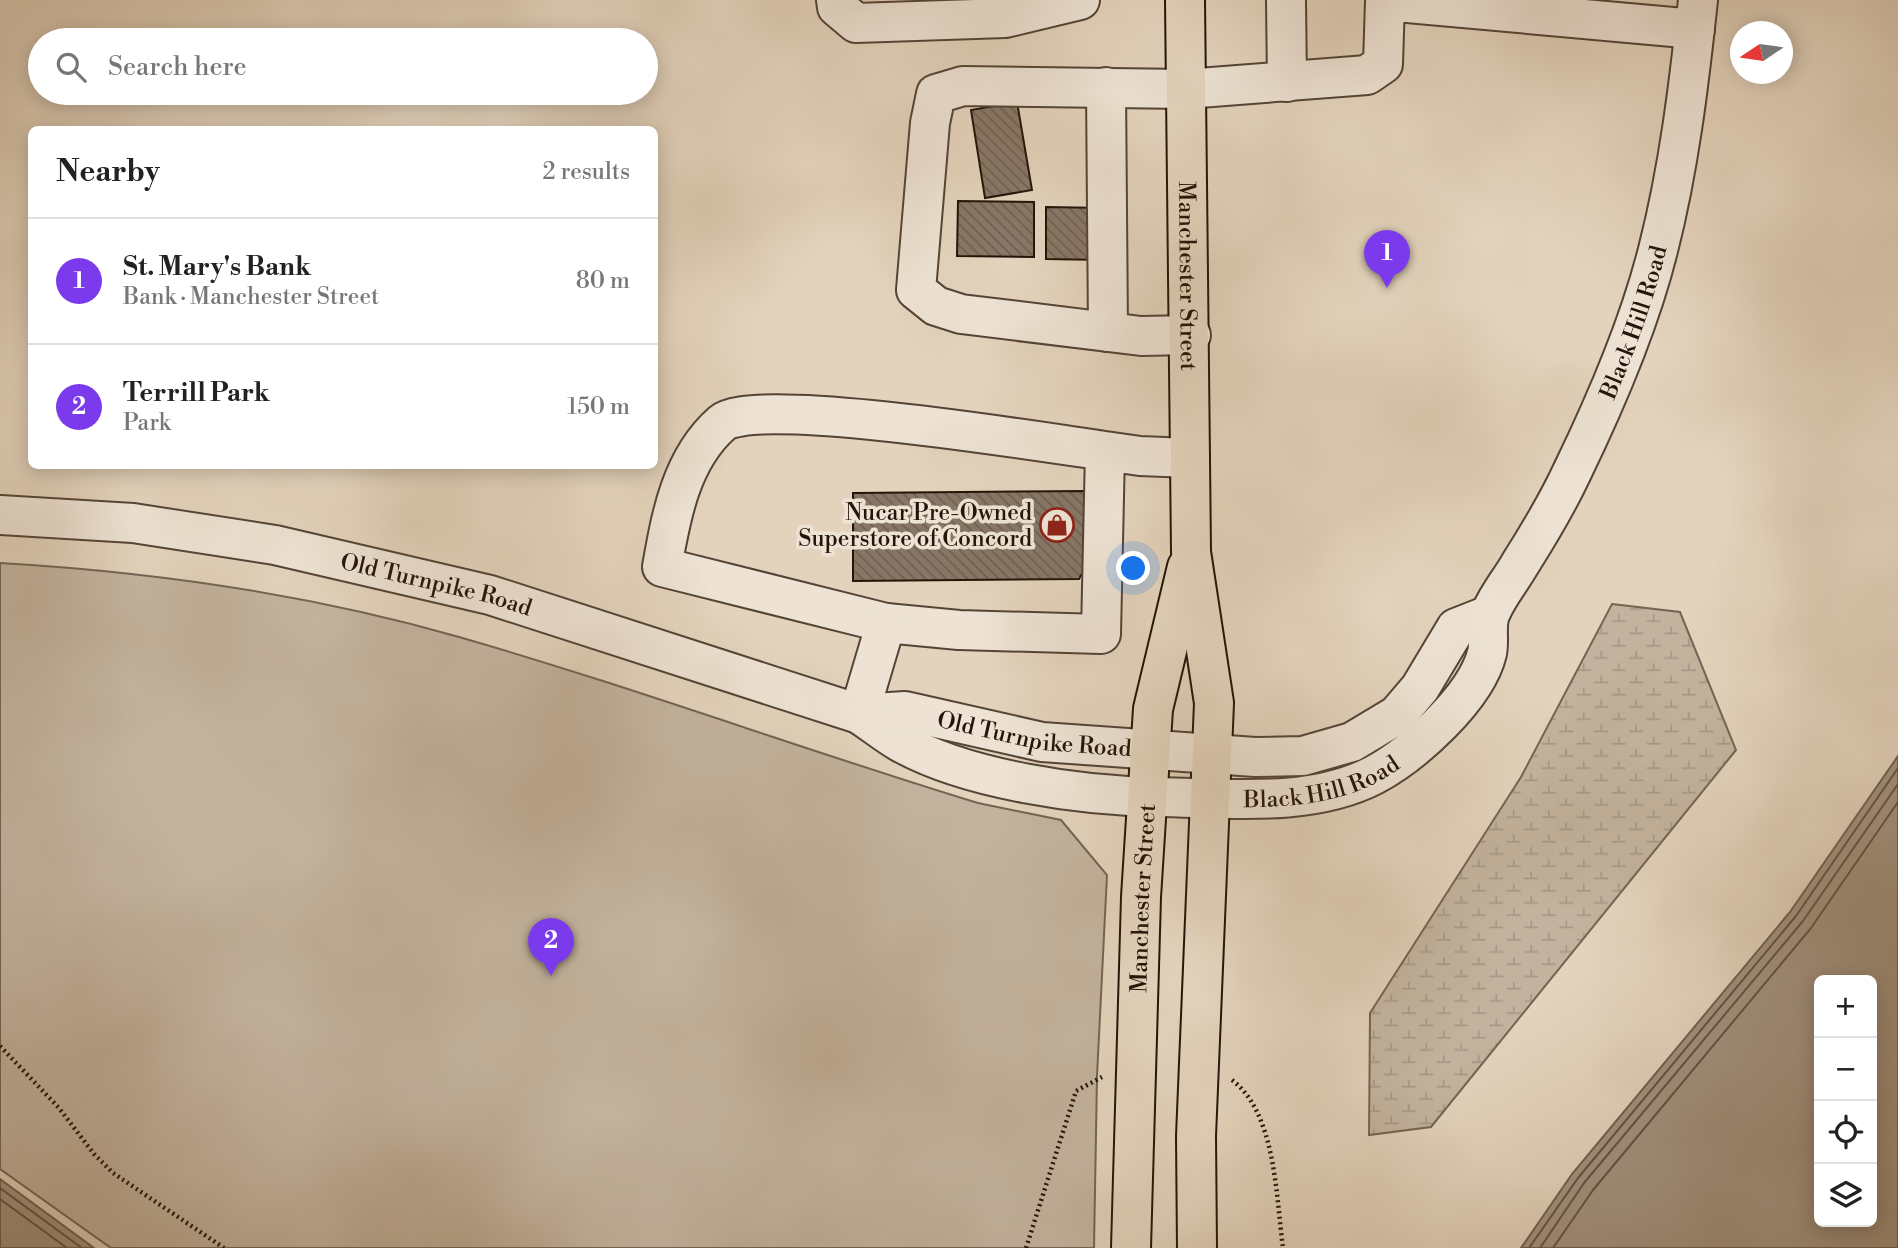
<!DOCTYPE html>
<meta charset="utf-8">
<style>
body{margin:0;font-family:"Libre Bodoni",serif;background:#f6f6f6;color:#222}
.controls{position:absolute;right:21px;bottom:21px;display:grid;overflow:hidden;border-radius:10px;box-shadow:0 4px 18px #0003}
.controls button{width:63px;height:63px;display:grid;place-items:center;padding:0;border:0;border-bottom:2px solid #e0e0e0;background:#fff;color:#222;font:35px sans-serif}
.compass{position:absolute;left:1730px;top:21px;width:63px;height:63px;border-radius:50%;background:#fff;box-shadow:0 4px 18px #0003;rotate:257deg}
.you{position:absolute;left:1134px;top:569px;width:24px;height:24px;margin:-18px;border:5px solid #fff;border-radius:50%;background:#1a73e8;box-shadow:0 0 0 10px #1a73e833}
.badge{display:grid;place-items:center;width:46px;height:46px;border-radius:50%;background:#7c3aed;color:#fff;font-size:23px;font-weight:700}
.pin{position:absolute;translate:-50% -58px;filter:drop-shadow(0 2px 4px #0008)}
.pin::after{content:'';position:absolute;top:37px;width:24px;height:21px;background:inherit;clip-path:polygon(0 0,100% 0,50% 100%)}
.list{margin:0;padding:0;list-style:none}
h2{display:flex;justify-content:space-between;align-items:center;height:91px;margin:0;padding:0 28px;font-size:30px}
h2 small{font-size:23px;font-weight:400;color:#767676}
.list li{display:grid;grid-template-columns:46px 1fr auto;gap:21px;align-items:center;box-sizing:border-box;height:126px;padding:0 28px;border-top:2px solid #e0e0e0}
.list b{display:block;font-size:26px;white-space:nowrap}
.list p{margin:0;font-size:23px;white-space:nowrap;color:#767676}
.list em{font-size:23px;font-style:normal;color:#767676}
.icon{flex:none;width:38px;height:38px;fill:none;stroke:currentColor;stroke-width:2;stroke-linecap:round;stroke-linejoin:round}
.map{position:relative;flex:none;width:1898px;height:1248px;overflow:hidden}
.search{position:absolute;background:#fff;box-shadow:0 4px 18px #0003;left:28px;top:28px;width:630px;height:77px;display:flex;align-items:center;gap:18px;box-sizing:border-box;padding:0 24px;border-radius:38px;color:#767676;font-size:26px}
.panel{position:absolute;background:#fff;box-shadow:0 4px 18px #0003;left:28px;top:126px;width:630px;height:343px;border-radius:10px}
.map>svg:first-child{display:block}
.wetland{fill:url(#wetland-marsh);stroke:#746454;stroke-width:2}
.green{fill:#c3b39e;stroke:#746454;stroke-width:2}
.water{fill:#a2927f;stroke:#706050;stroke-width:2;fill-rule:evenodd}
.lines{fill:none;stroke-linecap:round;stroke-linejoin:round}
.shore{stroke:#645344;stroke-width:2}
.building{fill:url(#building-back-hatch);stroke:#251409;stroke-width:2}
.minor-casing{stroke:#544436;stroke-width:42}
.major-casing{stroke:#251409;stroke-width:42}
.path{stroke:#251409;stroke-width:4.5;stroke-dasharray:2 3.5;stroke-linecap:butt}
.minor{stroke:#ede2d3;stroke-width:38}
.major{stroke:#e3d3bc;stroke-width:38}
.labels{text-anchor:middle;stroke-width:7;stroke-linejoin:round;paint-order:stroke}
.street-label{font-size:23px;fill:#251409;stroke:#ede2d3}
.poi-label{font-size:23px;fill:#251409;stroke:#ede2d3;text-anchor:end}
</style>
<div class="map">
<svg width="1898" height="1248" viewBox="0 0 1898 1248">
<defs>
<pattern id="wetland-marsh" width="20" height="14" patternUnits="userSpaceOnUse" patternTransform="scale(1.75)"><rect width="20" height="14" fill="#c3b39e"/><path d="M1 5h8M5 5V1M11 12h8M15 12V8" fill="none" stroke="#a79987"/></pattern>
<pattern id="building-back-hatch" width="6" height="6" patternUnits="userSpaceOnUse" patternTransform="scale(1.75)"><rect width="6" height="6" fill="#876"/><path d="M-1 5l2 2M0 0l6 6M5-1l2 2" fill="none" stroke="#6f6052"/></pattern>
</defs>
<rect width="100%" height="100%" fill="#e3d3bc"/>
<filter id="stains"><feTurbulence type="fractalNoise" baseFrequency=".00286" numOctaves="4"/><feColorMatrix values="0 0 0 0 .2 0 0 0 0 .09 0 0 0 0 .02 0 0 0 .5 -.17"/></filter>
<radialGradient id="worn" r=".72"><stop offset=".6" stop-color="#630" stop-opacity="0"/><stop offset="1" stop-color="#630" stop-opacity=".3"/></radialGradient>
<path class="wetland" d="M1612,604L1680,612L1736,750L1431,1127L1369,1135L1370,1013L1521,777Z"/>
<path class="green" d="M0,563C155,572 309,594 459,637C633,687 804,750 978,803L1061,820L1107,875L1097,1076L1094,1248H111L0,1169Z"/>
<path class="water" d="M1898,756V1248H1521L1572,1174L1790,912ZM1819,980H1872V1222H1819Z
M0,1179L94,1248H0Z"/>
<g class="lines">
<path class="shore" d="M0,1188L82,1248
M0,1199L67,1248
M1529,1248L1578,1178L1796,916L1898,768
M1540,1248L1584,1183L1803,921L1898,784
M1553,1248L1593,1190L1811,928L1898,802"/>
</g>
<path class="building" d="M1017,102L1032,190L985,198L971,110Z
M958,201L1034,202V257L957,256Z
M1046,207L1105,208L1103,260L1046,259Z
M1085,491L1086,567L1079,579L853,581V493Z"/>
<g class="lines">
<g class="minor-casing">
<g id="minor">
<path d="M836,0L837,7L856,23L1005,18L1080,0"/>
<path d="M1286,0L1287,82"/>
<path d="M1106,87L1108,332"/>
<path d="M1191,335L1141,336L961,314L936,306L916,290L930,123L936,94L963,86L1186,89L1367,75L1383,64L1385,1L1695,29"/>
<path d="M1105,451C1047,443 755,395 722,423C681,459 671,516 662,567L886,623L959,630L1101,634L1105,451L1140,456L1190,458"/>
<path id="s1" d="M0,515L133,523L275,545L490,595L859,714C873,723 886,734 900,742C967,780 1082,796 1159,797C1228,798 1311,808 1374,775C1413,754 1476,698 1487,653C1490,640 1485,624 1491,612C1498,595 1511,580 1520,564C1539,534 1557,504 1572,472C1606,402 1639,326 1658,250C1679,168 1689,84 1698,0"/>
<path id="s2" d="M859,714L905,711L1042,742L1255,757L1303,756L1352,742L1397,715L1420,688L1456,628L1489,615"/>
<path d="M859,714L886,623"/>
</g>
</g>
<g class="major-casing">
<g id="major">
<path id="s3" d="M1185,0L1191,552L1214,703L1196,1136L1197,1248"/>
<path id="s4" d="M1131,1248L1141,897L1153,709L1187,567"/>
</g>
</g>
<path class="path" d="M0,1046L59,1108L94,1154L113,1173L224,1248
M1232,1080C1276,1113 1276,1197 1283,1248
M1026,1248L1076,1091L1102,1077"/>
<use href="#minor" class="minor"/>
<use href="#major" class="major"/>
</g>
<defs>
<g id="shop-ring" transform="scale(1.75)"><circle r="9.5" fill="#ede2d3" stroke="#8f2418" stroke-width="1.5"/><path d="M-5-2.5h2.3a2.7 3.5 0 0 1 5.4 0H5L5.5 6h-11ZM-1.5-2.5h3a1.5 2.3 0 0 0-3 0Z" fill="#8f2418"/></g>
</defs>
<g fill-rule="evenodd">
<use href="#shop-ring" x="1057" y="525"/>
</g>
<g class="labels">
<g class="street-label">
<text dy="8" stroke="none"><textPath href="#s3" startOffset="276">Manchester Street</textPath></text>
<text dy="8" stroke="none"><textPath href="#s1" startOffset="1956">Black Hill Road</textPath></text>
<text dy="8" stroke="none"><textPath href="#s1" startOffset="443">Old Turnpike Road</textPath></text>
<text dy="8" stroke="none"><textPath href="#s2" startOffset="178">Old Turnpike Road</textPath></text>
<text dy="8" stroke="none"><textPath href="#s1" startOffset="1367">Black Hill Road</textPath></text>
<text dy="8" stroke="none"><textPath href="#s4" startOffset="350">Manchester Street</textPath></text>
</g>
<g class="poi-label">
<text x="1032" y="520">Nucar Pre-Owned<tspan x="1032" dy="26">Superstore of Concord</tspan></text>
</g>
</g>
<rect width="100%" height="100%" filter="url(#stains)"/>
<rect width="100%" height="100%" fill="url(#worn)"/>
</svg>
<div class="controls">
<button>+</button>
<button>−</button>
<button><svg class="icon" aria-label="locate" viewBox="0 0 24 24"><circle cx="12" cy="12" r="6"/><path d="M12 2v4M12 18v4M2 12h4M18 12h4"/></svg></button>
<button><svg class="icon" aria-label="layers" viewBox="0 0 24 24"><path d="M12 4l9 5-9 5-9-5zM3 14l9 5 9-5"/></svg></button>
</div>
<svg class="compass" viewBox="-18 -18 36 36"><path d="M0-13l5 13h-10z" fill="#e53935"/><path d="M0 13l5-13h-10z" fill="#767676"/></svg>
<div class="you"></div>
<div class="pin badge" style="left:1387px;top:288px">1</div>
<div class="pin badge" style="left:551px;top:976px">2</div>
<div class="search"><svg class="icon" aria-label="search" viewBox="0 0 24 24"><circle cx="10" cy="10" r="6"/><path d="M15 15l6 6"/></svg>Search here</div>
<section class="panel">
<h2>Nearby<small>2 results</small></h2>
<ul class="list">
<li><span class="badge">1</span><div><b>St. Mary's Bank</b><p>Bank · Manchester Street</p></div><em>80 m</em></li>
<li><span class="badge">2</span><div><b>Terrill Park</b><p>Park</p></div><em>150 m</em></li>
</ul>
</section>
</div>
